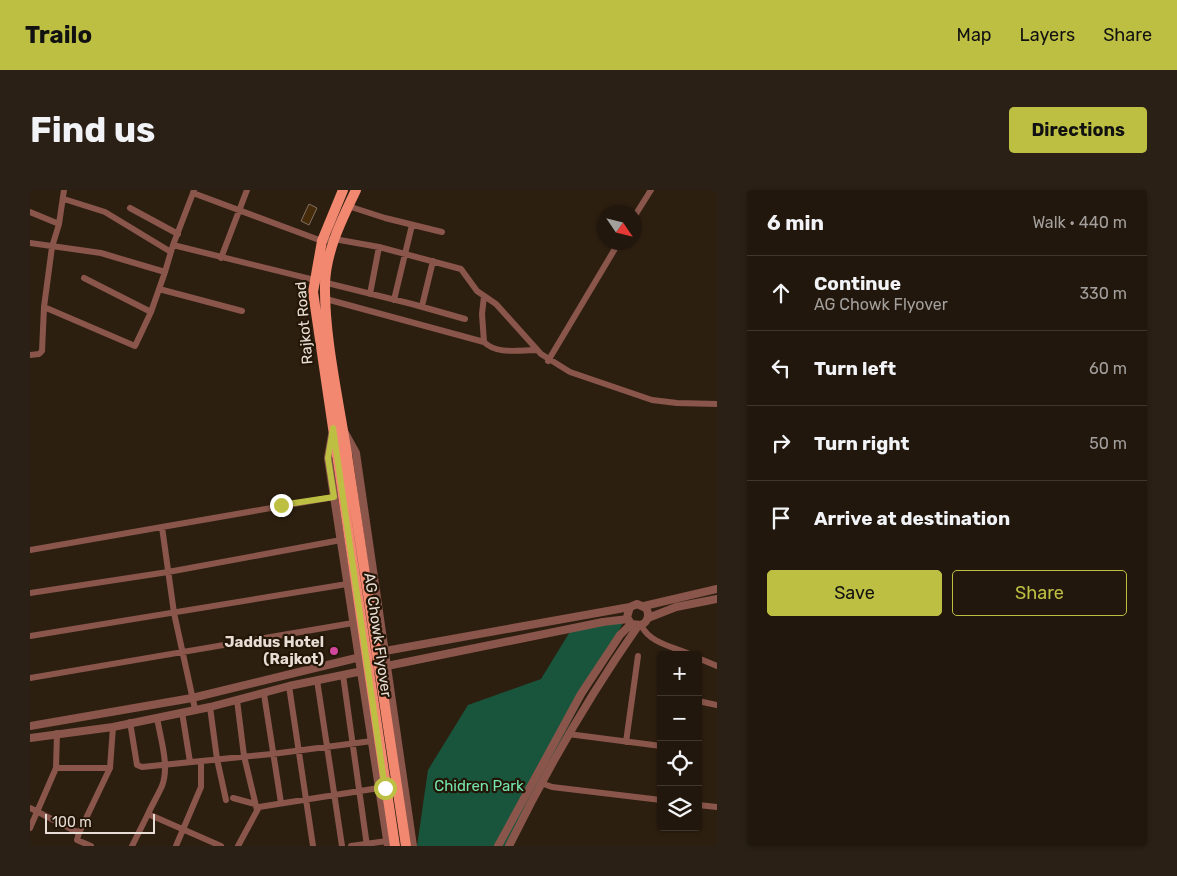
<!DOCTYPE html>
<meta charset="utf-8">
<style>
body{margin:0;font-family:Rubik,sans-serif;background:#2a2015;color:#f1f3f6}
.controls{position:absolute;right:15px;bottom:15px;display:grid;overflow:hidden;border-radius:5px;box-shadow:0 1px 4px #0004}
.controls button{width:45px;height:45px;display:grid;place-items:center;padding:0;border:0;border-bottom:1px solid #3f362d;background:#22170c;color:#f1f3f6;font:25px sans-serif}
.compass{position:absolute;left:567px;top:15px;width:45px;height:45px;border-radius:50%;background:#22170c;box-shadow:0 1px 4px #0004;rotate:125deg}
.scale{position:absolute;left:15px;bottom:12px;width:110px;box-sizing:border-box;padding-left:5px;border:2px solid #e7ddd4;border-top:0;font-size:14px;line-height:18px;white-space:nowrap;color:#e7ddd4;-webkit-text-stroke:4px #231607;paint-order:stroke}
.stop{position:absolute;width:15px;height:15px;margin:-11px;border:4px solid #bdbf43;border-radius:50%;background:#fff}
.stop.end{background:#bdbf43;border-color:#fff;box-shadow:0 1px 5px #0008}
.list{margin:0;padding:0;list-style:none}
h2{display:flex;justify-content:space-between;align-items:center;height:65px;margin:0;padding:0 20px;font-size:21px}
h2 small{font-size:16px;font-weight:400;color:#a29f9d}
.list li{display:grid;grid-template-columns:32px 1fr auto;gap:15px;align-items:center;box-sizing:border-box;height:75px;padding:0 20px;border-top:1px solid #3f362d}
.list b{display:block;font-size:19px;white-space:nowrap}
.list p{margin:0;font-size:16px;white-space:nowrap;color:#a29f9d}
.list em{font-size:16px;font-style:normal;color:#a29f9d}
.actions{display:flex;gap:10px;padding:15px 20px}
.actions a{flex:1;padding:11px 0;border:1px solid #bdbf43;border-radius:5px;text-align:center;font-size:18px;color:#bdbf43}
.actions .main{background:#bdbf43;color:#111}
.icon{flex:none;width:28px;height:28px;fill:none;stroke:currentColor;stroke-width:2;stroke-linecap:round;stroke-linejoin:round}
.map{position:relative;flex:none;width:687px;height:656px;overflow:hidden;border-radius:5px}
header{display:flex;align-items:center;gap:30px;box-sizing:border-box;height:70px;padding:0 25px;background:#bdbf43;color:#111}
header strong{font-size:24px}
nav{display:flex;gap:28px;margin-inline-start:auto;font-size:18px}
.intro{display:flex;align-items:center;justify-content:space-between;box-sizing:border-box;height:120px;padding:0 30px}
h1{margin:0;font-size:35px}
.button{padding:12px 22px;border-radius:5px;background:#bdbf43;color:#111;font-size:18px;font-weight:700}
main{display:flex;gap:30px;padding:0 30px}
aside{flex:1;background:#22170c;border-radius:5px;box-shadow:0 1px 4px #0004}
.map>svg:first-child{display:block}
.green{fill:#19553c}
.building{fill:#452b0a;stroke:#81705f}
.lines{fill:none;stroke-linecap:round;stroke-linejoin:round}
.minor{stroke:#8a564b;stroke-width:6}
.tertiary{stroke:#8a564b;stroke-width:8}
.primary{stroke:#f38870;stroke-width:10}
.primary-bridge{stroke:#f38870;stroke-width:10}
.route{stroke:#bdbf43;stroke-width:6}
.hotel-dot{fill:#d1479c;stroke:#231607;stroke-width:2}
.labels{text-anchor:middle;stroke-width:4.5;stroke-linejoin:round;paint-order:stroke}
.street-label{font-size:15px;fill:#e7ddd4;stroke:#231607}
.poi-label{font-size:15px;font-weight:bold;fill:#e7ddd4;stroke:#231607;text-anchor:end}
.park-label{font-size:15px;fill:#75e6b1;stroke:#231607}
</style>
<header>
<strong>Trailo</strong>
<nav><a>Map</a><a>Layers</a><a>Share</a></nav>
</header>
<div class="intro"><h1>Find us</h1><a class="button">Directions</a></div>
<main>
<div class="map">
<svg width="687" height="656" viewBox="0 0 687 656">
<rect width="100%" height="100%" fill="#2d1f10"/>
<path class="green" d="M593,433L475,656H387L398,580L438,515L511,489L541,440Z"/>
<path class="building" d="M279,14L287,18L279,35L271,31Z"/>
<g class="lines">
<path class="minor" d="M34,0L29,34L22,57L14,117L105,156L121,122L135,82
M164,0L163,3L292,51L304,49L349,57L431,79L447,101L466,114L511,164L540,182L622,210L647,213L687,214
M163,3L143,55L382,114L435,129
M34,9L75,22L141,62
M318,16L355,28L412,42
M100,18L148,44
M0,22L29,34
M604,27L621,0
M0,53L71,63L135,82L143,55
M191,68L217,0
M54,88L121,122
M129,99L212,121
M340,104L349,57
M454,106L452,124L454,152C467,165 489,160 507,160
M296,109L454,152
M364,110L382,35
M392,116L403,71
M0,165L9,164L12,161L14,117
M518,171L589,52
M0,360L132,337
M0,403L138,382L311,350
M611,435C620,454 645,457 662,465
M0,446L317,394
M668,468L687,476
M313,485L337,656
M0,488L323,433
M287,490L312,656
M259,496L283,656
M234,504L251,613
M207,510L214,566L227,620
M668,511L687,515
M180,517L187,569L196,610
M165,519L144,423L132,337L304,307
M152,522L160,572
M127,527C130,548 140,575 132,596C128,605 122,615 118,624L191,656
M100,532L107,575L112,577L242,564L342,551
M538,544L631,556
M596,552L608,466
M26,578L27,543
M511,593L522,597L631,610
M203,608L225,614
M668,615L687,617
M0,618L49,643L47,650L61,656
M0,638L26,578H80L83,537
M49,643L80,578
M102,656L118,624
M146,656L171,597V571
M208,656L229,617L349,598
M321,656L357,651"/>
<path class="tertiary" d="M315,243L326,263L383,656
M302,245L298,268L358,656
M614,416L687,399
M618,428L646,417L687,409
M0,536L162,508L355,461L600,417L607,414L616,418C620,425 618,432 611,435L601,434L597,427L600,417
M0,548L83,537L180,517L259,496L573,432L598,429
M468,656L551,504L590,445L601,434
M479,656C517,579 559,506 608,436"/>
<path class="primary" d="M307,265L283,102L292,51L313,0
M317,265C309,212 294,147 295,94C296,61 312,29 326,0"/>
<path class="primary-bridge" d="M307,265L365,656
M317,265L376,656"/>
</g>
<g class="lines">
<path class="route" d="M251,315L304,307L298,268L303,238L355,598"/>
</g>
<circle class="hotel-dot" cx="304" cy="461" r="5"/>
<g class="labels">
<g class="street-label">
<text transform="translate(274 133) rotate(-95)" y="5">Rajkot Road</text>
<text transform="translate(348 445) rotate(82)" y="5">AG Chowk Flyover</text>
</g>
<g class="poi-label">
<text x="294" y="457">Jaddus Hotel<tspan x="294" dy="17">(Rajkot)</tspan></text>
</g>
<g class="park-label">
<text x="449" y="601">Chidren Park</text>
</g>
</g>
</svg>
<div class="controls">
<button>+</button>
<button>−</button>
<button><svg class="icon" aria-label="locate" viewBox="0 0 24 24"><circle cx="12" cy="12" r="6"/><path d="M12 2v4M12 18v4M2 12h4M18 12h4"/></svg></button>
<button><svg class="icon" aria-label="layers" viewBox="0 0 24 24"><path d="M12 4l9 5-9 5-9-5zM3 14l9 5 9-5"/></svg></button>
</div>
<svg class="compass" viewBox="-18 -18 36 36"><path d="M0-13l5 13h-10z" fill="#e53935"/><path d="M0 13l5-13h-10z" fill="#a29f9d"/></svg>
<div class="scale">100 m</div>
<div class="stop" style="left:355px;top:598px"></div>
<div class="stop end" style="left:251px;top:315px"></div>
</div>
<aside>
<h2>6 min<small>Walk · 440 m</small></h2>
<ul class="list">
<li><svg class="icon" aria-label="ahead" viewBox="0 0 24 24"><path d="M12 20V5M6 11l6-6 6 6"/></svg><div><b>Continue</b><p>AG Chowk Flyover</p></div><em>330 m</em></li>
<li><svg class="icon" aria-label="left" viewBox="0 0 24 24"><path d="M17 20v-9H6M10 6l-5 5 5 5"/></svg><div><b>Turn left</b></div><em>60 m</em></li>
<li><svg class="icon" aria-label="right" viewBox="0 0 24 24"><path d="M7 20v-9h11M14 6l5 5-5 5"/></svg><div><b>Turn right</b></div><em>50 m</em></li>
<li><svg class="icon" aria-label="arrive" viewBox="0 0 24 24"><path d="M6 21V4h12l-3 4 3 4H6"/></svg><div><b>Arrive at destination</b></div></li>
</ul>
<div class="actions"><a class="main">Save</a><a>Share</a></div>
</aside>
</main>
